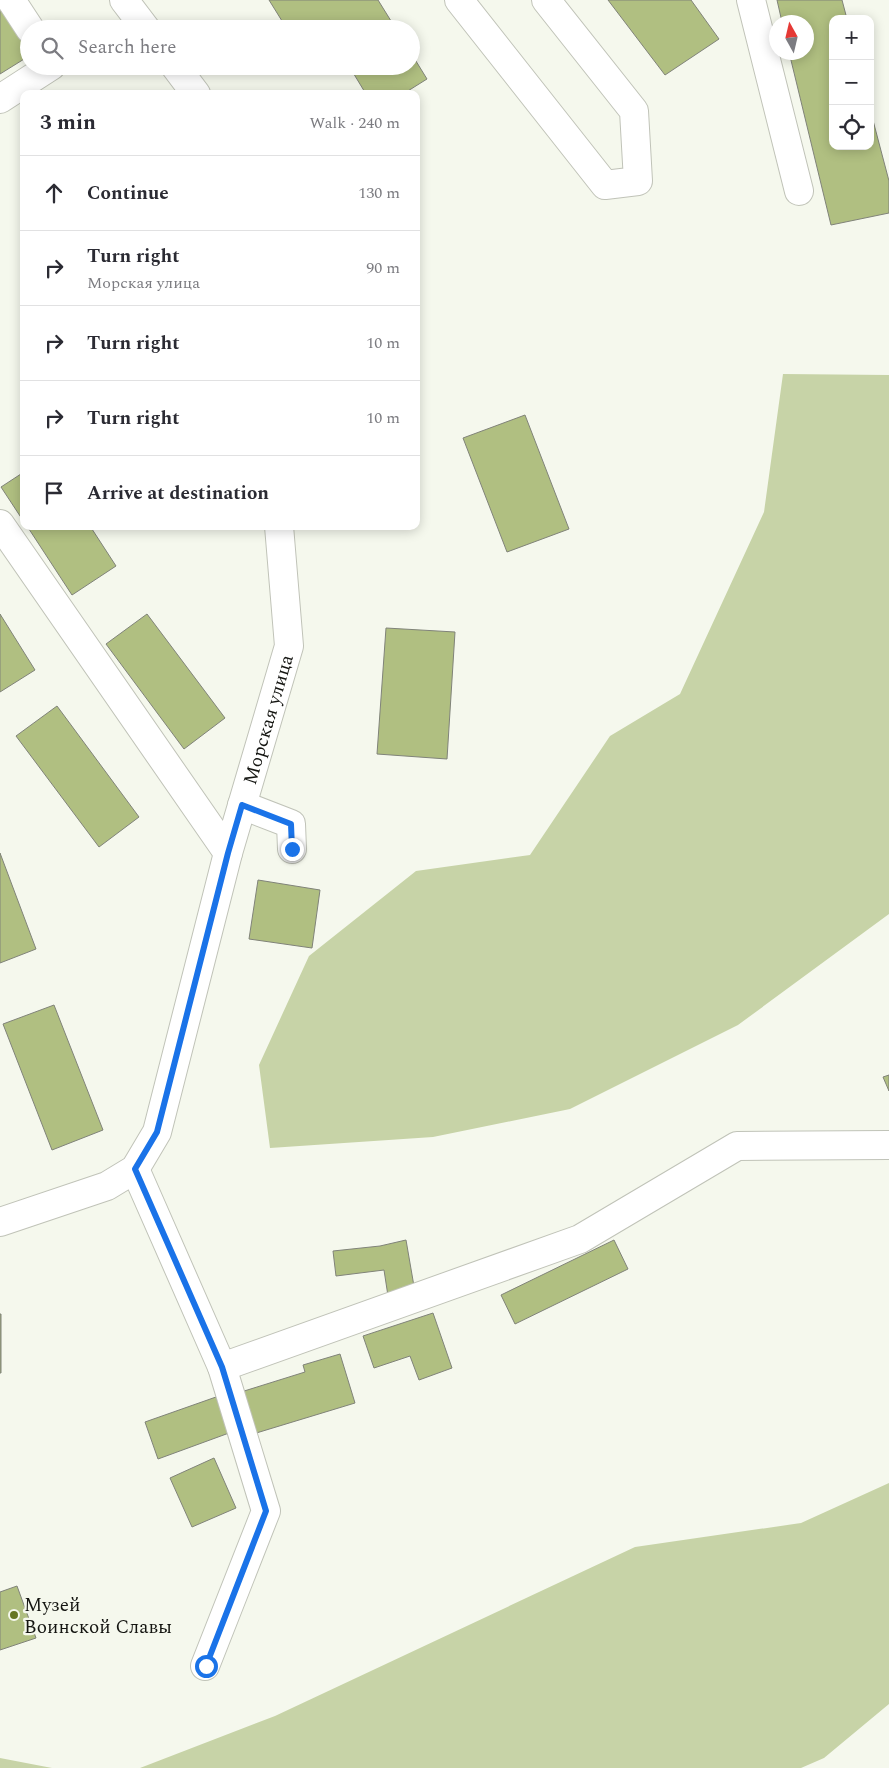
<!DOCTYPE html>
<meta charset="utf-8">
<style>
body{margin:0;font-family:Spectral,serif;background:#f2f2f3;color:#2b2b33}
.controls{position:absolute;right:15px;top:15px;display:grid;overflow:hidden;border-radius:10px;box-shadow:0 2px 12px #0003}
.controls button{width:45px;height:45px;display:grid;place-items:center;padding:0;border:0;border-bottom:1px solid #e1e1e2;background:#fff;color:#2b2b33;font:25px sans-serif}
.compass{position:absolute;left:769px;top:15px;width:45px;height:45px;border-radius:50%;background:#fff;box-shadow:0 2px 12px #0003;rotate:352deg}
.stop{position:absolute;width:15px;height:15px;margin:-11px;border:4px solid #1a73e8;border-radius:50%;background:#fff}
.stop.end{background:#1a73e8;border-color:#fff;box-shadow:0 1px 5px #0008}
.list{margin:0;padding:0;list-style:none}
h2{display:flex;justify-content:space-between;align-items:center;height:65px;margin:0;padding:0 20px;font-size:21px}
h2 small{font-size:16px;font-weight:400;color:#7c7c81}
.list li{display:grid;grid-template-columns:32px 1fr auto;gap:15px;align-items:center;box-sizing:border-box;height:75px;padding:0 20px;border-top:1px solid #e1e1e2}
.list b{display:block;font-size:19px;white-space:nowrap}
.list p{margin:0;font-size:16px;white-space:nowrap;color:#7c7c81}
.list em{font-size:16px;font-style:normal;color:#7c7c81}
.icon{flex:none;width:28px;height:28px;fill:none;stroke:currentColor;stroke-width:2;stroke-linecap:round;stroke-linejoin:round}
.map{position:relative;flex:none;width:889px;height:1768px;overflow:hidden}
.search{position:absolute;background:#fff;box-shadow:0 2px 12px #0003;left:20px;top:20px;width:400px;height:55px;display:flex;align-items:center;gap:12px;box-sizing:border-box;padding:0 18px;border-radius:28px;color:#7c7c81;font-size:19px}
.panel{position:absolute;background:#fff;box-shadow:0 2px 12px #0003;left:20px;top:90px;width:400px;height:440px;border-radius:10px}
.map>svg:first-child{display:block}
.green{fill:#c7d3a7}
.building{fill:#b0bf81;stroke:#808379}
.lines{fill:none;stroke-linecap:round;stroke-linejoin:round}
.minor-casing{stroke:#c0c3b8;stroke-width:30}
.minor{stroke:#fff;stroke-width:28}
.route{stroke:#1a73e8;stroke-width:6}
.poi-dot{fill:#667623;stroke:#f5f8ed;stroke-width:2}
.labels{text-anchor:middle;stroke-width:4.5;stroke-linejoin:round;paint-order:stroke}
.street-label{font-size:19px;fill:#141511;stroke:#f5f8ed}
.poi-label{font-size:19px;fill:#141511;stroke:#f5f8ed;text-anchor:start}
</style>
<div class="map">
<svg width="889" height="1768" viewBox="0 0 889 1768">
<rect width="100%" height="100%" fill="#f5f8ed"/>
<path class="green" d="M783,374L889,375V914L738,1025L570,1109L433,1137L270,1148L259,1065L309,956L416,871L530,855L610,736L680,694L764,512Z
M889,1483V1704L824,1758L801,1768H140L275,1716L635,1547L801,1523Z
M0,1758L52,1768H0Z"/>
<path class="building" d="M0,0L29,40V56L0,74Z
M269,0H378L396,29H287Z
M608,0H691L719,39L665,75Z
M777,0H842L847,19H833V146H870V109L889,181V213L831,225L789,52H806V22H782Z
M411,53L427,79L403,94H366L349,66H411Z
M525,415L569,529L507,552L463,438Z
M24,472V522L1,487Z
M27,526H90L116,566L72,595Z
M0,614L35,670L0,692Z
M147,614L225,718L184,749L106,644Z
M386,628L455,632L447,759L377,754Z
M57,706L139,817L99,847L16,736Z
M0,853L36,949L0,963Z
M258,880L320,890L312,948L249,939Z
M54,1005L103,1130L52,1150L3,1024Z
M889,1075V1091L883,1077Z
M406,1240L415,1292L388,1296L384,1270L336,1276L333,1251L380,1246Z
M614,1240L628,1269L515,1324L501,1295Z
M433,1313L452,1368L419,1380L410,1356L374,1368L363,1336Z
M0,1314H1V1373H0Z
M340,1354L355,1403L253,1434L241,1392L305,1372L303,1365Z
M216,1397L229,1433L158,1459L145,1422Z
M214,1458L236,1508L192,1527L170,1478Z
M17,1586L36,1638L0,1650V1592Z"/>
<g class="lines">
<g class="minor-casing">
<g id="minor">
<path d="M11,0L30,29"/>
<path d="M124,0L146,29"/>
<path d="M459,0L605,185L638,181L634,111L546,0"/>
<path d="M751,0L799,191"/>
<path d="M175,66L196,94"/>
<path d="M0,99L51,66"/>
<path d="M0,524L228,853"/>
<path d="M242,805L291,824L292,849"/>
<path d="M135,1169L222,1367L580,1239L737,1146L889,1145"/>
<path id="s1" d="M0,1222L107,1186L135,1169L157,1132L228,853L289,646L279,526"/>
<path d="M205,1666L266,1511L222,1367"/>
</g>
</g>
<use href="#minor" class="minor"/>
</g>
<g class="lines">
<path class="route" d="M206,1666L266,1511L222,1367L135,1169L157,1132L228,853L242,805L291,824L292,849"/>
</g>
<circle class="poi-dot" cx="14" cy="1615" r="5"/>
<g class="labels">
<g class="street-label">
<text dy="7" stroke="none"><textPath href="#s1" startOffset="616">Морская улица</textPath></text>
</g>
<g class="poi-label">
<text x="24" y="1611">Музей<tspan x="24" dy="22">Воинской Славы</tspan></text>
</g>
</g>
</svg>
<div class="controls">
<button>+</button>
<button>−</button>
<button><svg class="icon" aria-label="locate" viewBox="0 0 24 24"><circle cx="12" cy="12" r="6"/><path d="M12 2v4M12 18v4M2 12h4M18 12h4"/></svg></button>
</div>
<svg class="compass" viewBox="-18 -18 36 36"><path d="M0-13l5 13h-10z" fill="#e53935"/><path d="M0 13l5-13h-10z" fill="#7c7c81"/></svg>
<div class="stop" style="left:206px;top:1666px"></div>
<div class="stop end" style="left:292px;top:849px"></div>
<div class="search"><svg class="icon" aria-label="search" viewBox="0 0 24 24"><circle cx="10" cy="10" r="6"/><path d="M15 15l6 6"/></svg>Search here</div>
<section class="panel">
<h2>3 min<small>Walk · 240 m</small></h2>
<ul class="list">
<li><svg class="icon" aria-label="ahead" viewBox="0 0 24 24"><path d="M12 20V5M6 11l6-6 6 6"/></svg><div><b>Continue</b></div><em>130 m</em></li>
<li><svg class="icon" aria-label="right" viewBox="0 0 24 24"><path d="M7 20v-9h11M14 6l5 5-5 5"/></svg><div><b>Turn right</b><p>Морская улица</p></div><em>90 m</em></li>
<li><svg class="icon" aria-label="right" viewBox="0 0 24 24"><path d="M7 20v-9h11M14 6l5 5-5 5"/></svg><div><b>Turn right</b></div><em>10 m</em></li>
<li><svg class="icon" aria-label="right" viewBox="0 0 24 24"><path d="M7 20v-9h11M14 6l5 5-5 5"/></svg><div><b>Turn right</b></div><em>10 m</em></li>
<li><svg class="icon" aria-label="arrive" viewBox="0 0 24 24"><path d="M6 21V4h12l-3 4 3 4H6"/></svg><div><b>Arrive at destination</b></div></li>
</ul>
</section>
</div>
